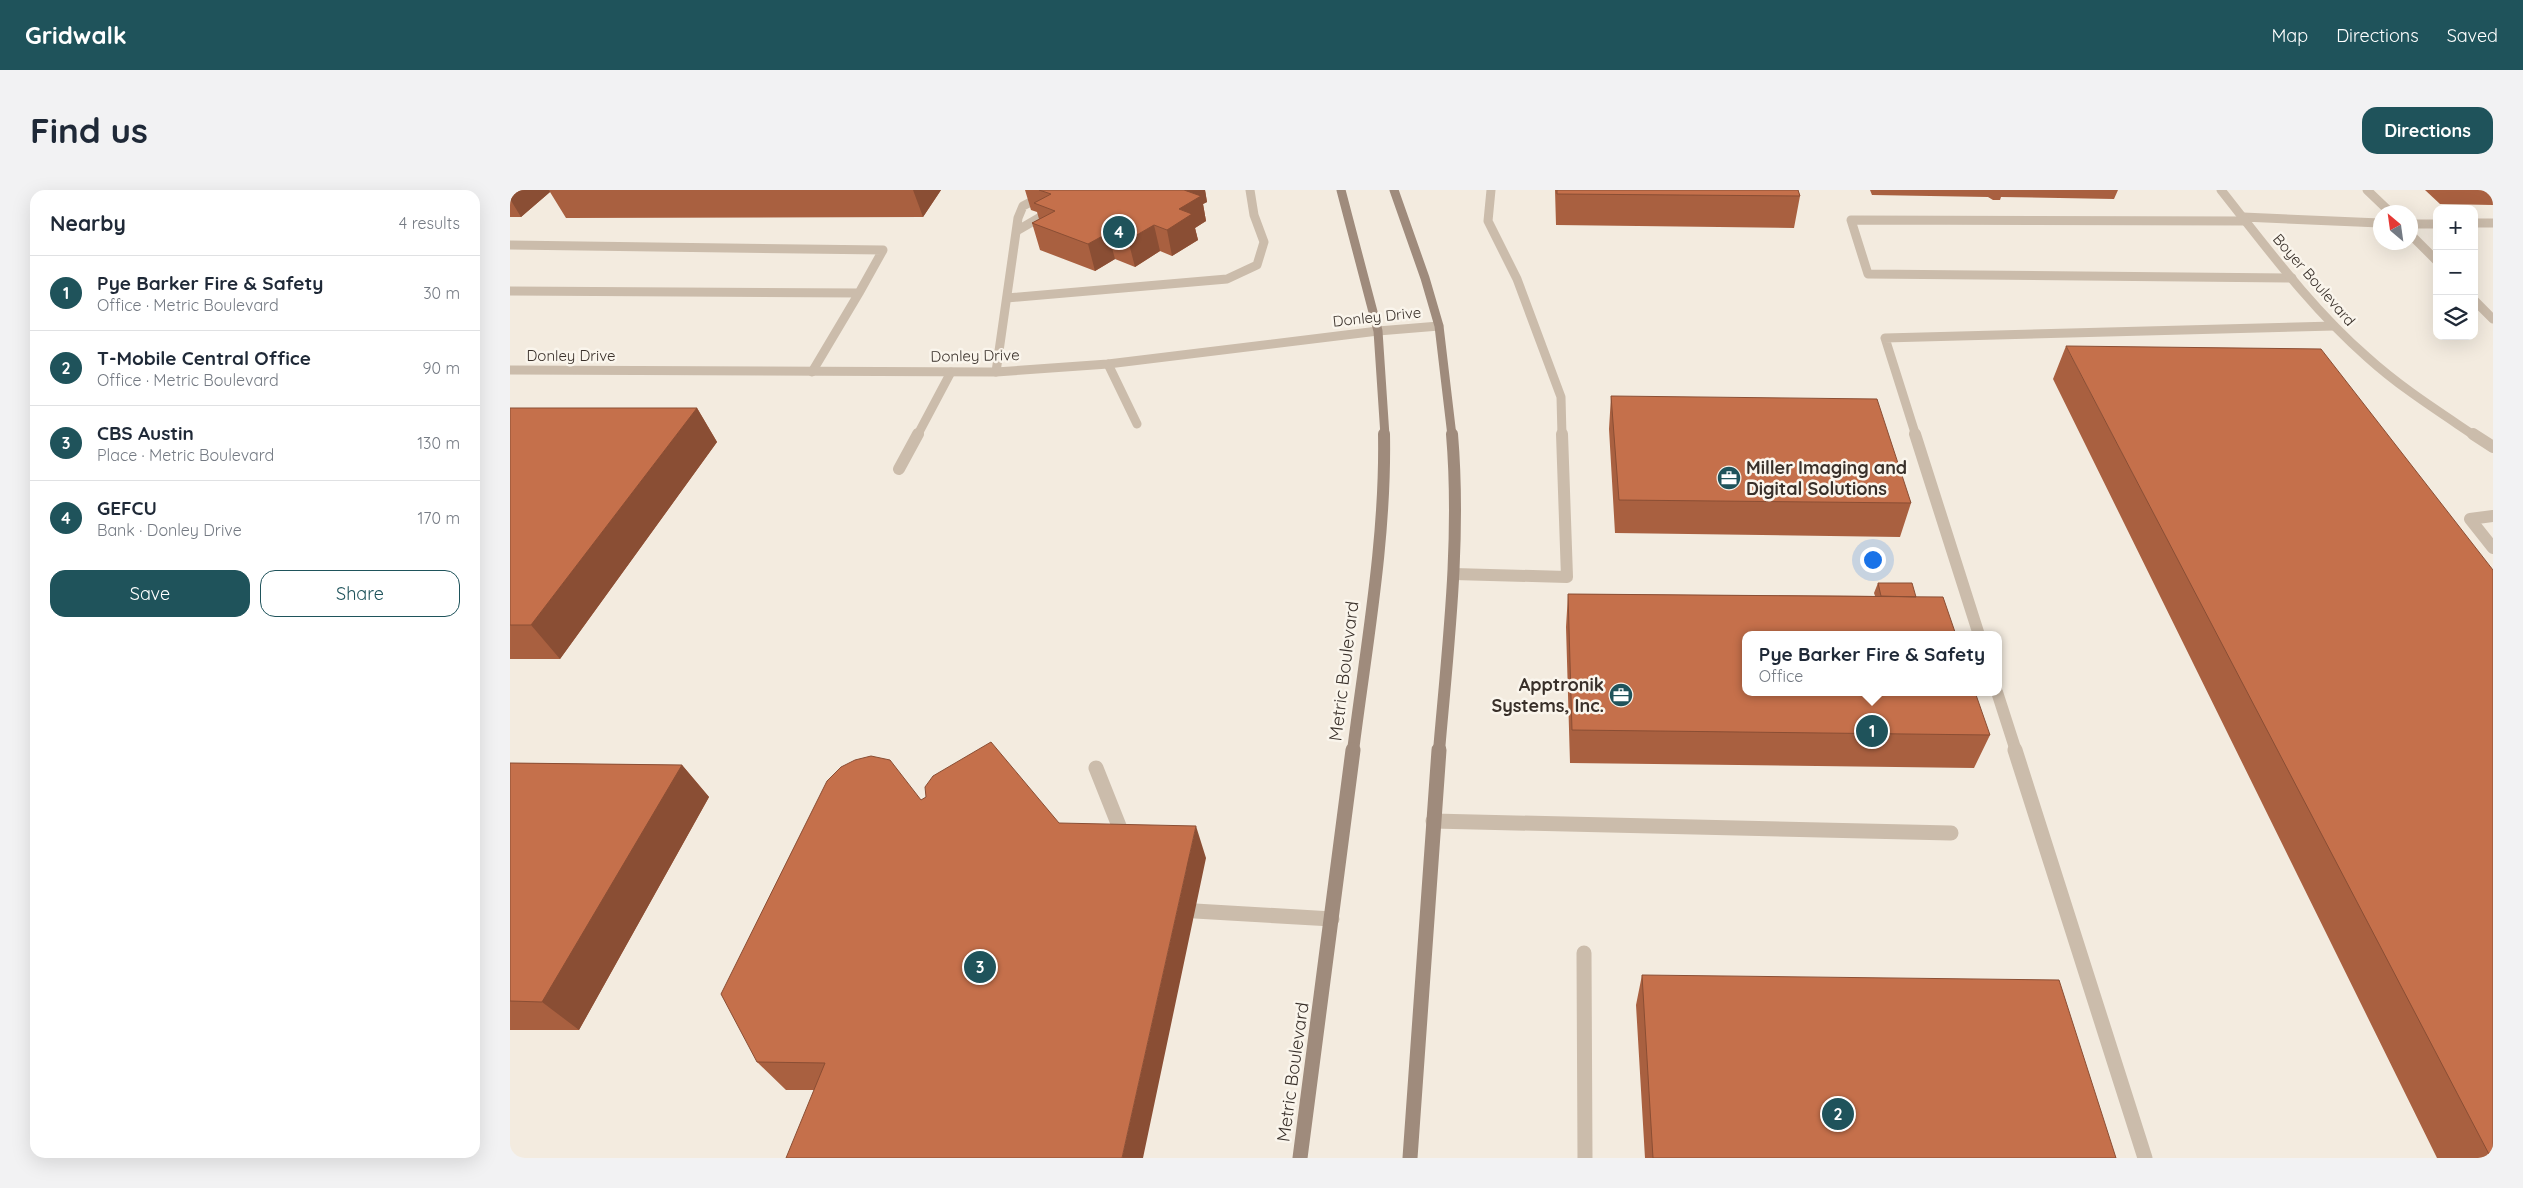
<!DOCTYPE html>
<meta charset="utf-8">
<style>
body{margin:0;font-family:Quicksand,sans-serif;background:#f2f2f3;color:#1f2937}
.controls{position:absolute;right:15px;top:15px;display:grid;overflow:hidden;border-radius:10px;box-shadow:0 5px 20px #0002}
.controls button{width:45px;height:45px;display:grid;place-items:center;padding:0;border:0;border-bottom:1px solid #e0e1e3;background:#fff;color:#1f2937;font:25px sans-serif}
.compass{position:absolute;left:1863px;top:15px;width:45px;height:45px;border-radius:50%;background:#fff;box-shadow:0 5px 20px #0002;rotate:331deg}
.you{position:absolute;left:1362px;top:369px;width:18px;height:18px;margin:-12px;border:4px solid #fff;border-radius:50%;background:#1a73e8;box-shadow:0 0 0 8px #1a73e833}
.badge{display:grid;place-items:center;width:32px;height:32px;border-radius:50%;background:#1f535b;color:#fff;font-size:16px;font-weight:700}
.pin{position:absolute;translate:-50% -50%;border:2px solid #fff;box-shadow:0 1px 5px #0006}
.popup{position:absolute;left:1232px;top:441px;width:260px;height:65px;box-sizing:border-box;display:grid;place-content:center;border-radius:10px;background:#fff;filter:drop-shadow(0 1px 4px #0005);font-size:16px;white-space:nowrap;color:#747a83}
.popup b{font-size:19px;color:#1f2937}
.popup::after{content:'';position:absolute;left:50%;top:100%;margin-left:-10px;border:10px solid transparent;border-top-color:#fff}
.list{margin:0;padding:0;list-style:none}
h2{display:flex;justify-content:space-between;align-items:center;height:65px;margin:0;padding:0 20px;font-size:21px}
h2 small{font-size:16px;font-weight:400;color:#747a83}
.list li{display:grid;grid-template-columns:32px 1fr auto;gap:15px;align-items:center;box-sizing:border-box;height:75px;padding:0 20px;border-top:1px solid #e0e1e3}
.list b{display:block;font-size:19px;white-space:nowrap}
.list p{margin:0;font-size:16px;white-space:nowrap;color:#747a83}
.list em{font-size:16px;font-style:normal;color:#747a83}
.actions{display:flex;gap:10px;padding:15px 20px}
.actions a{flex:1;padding:11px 0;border:1px solid #1f535b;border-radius:15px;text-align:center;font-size:18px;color:#1f535b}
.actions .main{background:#1f535b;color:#fff}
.icon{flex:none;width:28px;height:28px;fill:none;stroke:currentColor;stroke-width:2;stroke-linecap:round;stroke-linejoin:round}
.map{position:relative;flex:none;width:1983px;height:968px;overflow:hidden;border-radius:15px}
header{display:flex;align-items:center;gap:30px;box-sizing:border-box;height:70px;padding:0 25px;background:#1f535b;color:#fff}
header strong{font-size:24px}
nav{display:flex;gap:28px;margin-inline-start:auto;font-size:18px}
.intro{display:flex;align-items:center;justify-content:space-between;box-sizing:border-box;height:120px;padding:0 30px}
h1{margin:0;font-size:35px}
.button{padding:12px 22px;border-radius:15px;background:#1f535b;color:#fff;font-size:18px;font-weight:700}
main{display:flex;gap:30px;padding:0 30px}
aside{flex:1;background:#fff;border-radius:15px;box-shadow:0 5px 20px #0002}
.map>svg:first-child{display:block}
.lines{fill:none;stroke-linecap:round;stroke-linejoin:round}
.lane-far2{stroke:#cbbcab;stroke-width:9}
.lane-far1{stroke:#cbbcab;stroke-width:12}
.lane{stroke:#cbbcab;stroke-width:15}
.street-far1{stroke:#cbbcab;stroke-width:9}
.street{stroke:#cbbcab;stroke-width:12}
.secondary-far2{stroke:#9f8b7c;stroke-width:9}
.secondary-far1{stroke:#9f8b7c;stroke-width:12}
.secondary{stroke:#9f8b7c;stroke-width:15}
.wall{fill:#a96040}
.shaded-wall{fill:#8a4e34}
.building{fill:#c5704b;stroke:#8a4e34}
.labels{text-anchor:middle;stroke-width:5;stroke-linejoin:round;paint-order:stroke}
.far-street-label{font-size:15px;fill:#39302a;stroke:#faf5ec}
.poi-label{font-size:18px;font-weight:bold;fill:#39302a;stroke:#faf5ec;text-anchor:start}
.street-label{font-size:18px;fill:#39302a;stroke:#faf5ec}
</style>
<header>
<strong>Gridwalk</strong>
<nav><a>Map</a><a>Directions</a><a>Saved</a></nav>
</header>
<div class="intro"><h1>Find us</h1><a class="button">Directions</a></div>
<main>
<aside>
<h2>Nearby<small>4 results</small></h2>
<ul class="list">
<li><span class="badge">1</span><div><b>Pye Barker Fire &amp; Safety</b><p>Office · Metric Boulevard</p></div><em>30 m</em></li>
<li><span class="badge">2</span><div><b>T-Mobile Central Office</b><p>Office · Metric Boulevard</p></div><em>90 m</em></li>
<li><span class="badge">3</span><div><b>CBS Austin</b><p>Place · Metric Boulevard</p></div><em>130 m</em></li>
<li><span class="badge">4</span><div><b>GEFCU</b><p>Bank · Donley Drive</p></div><em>170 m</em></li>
</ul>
<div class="actions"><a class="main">Save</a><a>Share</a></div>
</aside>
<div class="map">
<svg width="1983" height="968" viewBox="0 0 1983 968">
<rect width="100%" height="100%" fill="#f3ebdf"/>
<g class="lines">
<path class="lane-far2" d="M981,0L978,31L1007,89L1051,207L1052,246
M1857,0L1880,22
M1733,27L1870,33
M1736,31L1341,30L1358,84L1782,88
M1964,33H1983
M1900,34H1927
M508,40L534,25
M1900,44L1927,71
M0,55L373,60L349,103
M0,101L349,103L302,182
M497,108L717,89L747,75L754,52L744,25L740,0
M1964,110L1983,129
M598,174L627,234
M486,182L508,28L513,16L544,0
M407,246L441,182
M1406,246L1375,148L1824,136"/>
<path class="lane-far1" d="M1405,244L1469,445
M389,279L408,244
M1983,326L1960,329L1983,358
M944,384L1057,387L1052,244
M1487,502L1506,561"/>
<path class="lane" d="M1505,560L1635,968
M586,578L615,651
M923,631L1441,643
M685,721L822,729
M1074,763L1075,968"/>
<path class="street-far1" d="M1711,0C1757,58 1801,118 1857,167C1890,197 1928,221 1965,246
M0,180L486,182L598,174L868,141L929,136"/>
<path class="street" d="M1963,244L1983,257"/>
<path class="secondary-far2" d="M831,0L868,141L875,246
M884,0L915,88L929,136L942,246"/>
<path class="secondary-far1" d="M843,561C856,457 876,350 874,244
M929,561C938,456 951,350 942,244"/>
<path class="secondary" d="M790,968L843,560
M900,968L929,560"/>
</g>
<path class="wall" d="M0,0H431L413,27L56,28L40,2L11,27H0Z
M515,0H695L697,12L693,14L696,31L685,38L688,50L662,66L650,61L625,77L605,69L585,81L530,60L522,33L529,29L527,22L521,20Z
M1045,0H1288L1290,6L1284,38L1046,35Z
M1360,0H1608L1604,9L1491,7L1490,10H1483L1478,7L1362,5Z
M1915,0H1983V15L1930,14Z
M1556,156L1983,968H1927L1543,189Z
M1101,206L1401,313L1390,347L1105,343L1099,239Z
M0,218H187L207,252L50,469H0Z
M1368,393L1406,407L1480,545L1464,578L1060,573L1056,437L1058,404L1365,406L1364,403Z
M0,573L172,575L199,607L69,840H0Z
M411,610L549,633L696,668L304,900H276L247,872Z
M1132,785L1606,968H1135L1126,815Z"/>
<path class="shaded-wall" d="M0,0H39L40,2L11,27L0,9Z
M403,0H431L413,27Z
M671,0H695L697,12L693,14L696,31L685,38L688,50L662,66L657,40Z
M644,35L650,61L625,77L618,50Z
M598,43L605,69L585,81L578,54Z
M187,218L207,252L50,469L21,435Z
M172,575L199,607L69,840L32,812Z
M686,636L696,668L633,968H612Z"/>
<path class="building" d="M529,0H674L691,6L669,19L682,24L657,40L644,35L618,50L598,43L578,54L522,33L545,21L524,13L541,4Z
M1047,0H1288L1290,6L1047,4Z
M1556,156L1811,159L1983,380V968H1981Z
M1101,206L1367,209L1401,313L1109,310Z
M0,218H187L21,435H0Z
M1368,393H1402L1406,407L1371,406Z
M1058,404L1433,407L1446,445H1236V502H1465L1480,545L1062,540Z
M481,552L549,633L686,636L612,968H276L315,873L247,872L211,804L317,591L331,577L345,570L361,566L380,570L411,610L416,607L415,597L423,586Z
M0,573L172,575L32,812L0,811Z
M1132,785L1549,790L1606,968H1143Z"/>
<defs>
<g id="office-disc" transform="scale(1.25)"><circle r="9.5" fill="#1f535b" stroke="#faf5ec"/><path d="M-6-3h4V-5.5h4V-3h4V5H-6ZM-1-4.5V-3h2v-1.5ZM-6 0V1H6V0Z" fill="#fff"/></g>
</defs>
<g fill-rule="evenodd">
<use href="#office-disc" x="1219" y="288"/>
<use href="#office-disc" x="1111" y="505"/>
</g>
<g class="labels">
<g class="far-street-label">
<text transform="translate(1804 90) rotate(49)" y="5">Boyer Boulevard</text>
<text transform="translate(867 127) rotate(-6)" y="5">Donley Drive</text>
<text x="61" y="171">Donley Drive</text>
<text transform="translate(465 166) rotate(-1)" y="5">Donley Drive</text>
</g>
<g class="poi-label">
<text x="1236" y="284">Miller Imaging and<tspan x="1236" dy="21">Digital Solutions</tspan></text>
<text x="1094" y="501" text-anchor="end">Apptronik<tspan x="1094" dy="21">Systems, Inc.</tspan></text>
</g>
<g class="street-label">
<text transform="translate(834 481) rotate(-83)" y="6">Metric Boulevard</text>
<text transform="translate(783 882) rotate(-82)" y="6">Metric Boulevard</text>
</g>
</g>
</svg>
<div class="controls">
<button>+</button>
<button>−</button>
<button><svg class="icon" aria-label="layers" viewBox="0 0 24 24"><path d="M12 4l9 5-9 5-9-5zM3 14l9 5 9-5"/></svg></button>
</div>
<svg class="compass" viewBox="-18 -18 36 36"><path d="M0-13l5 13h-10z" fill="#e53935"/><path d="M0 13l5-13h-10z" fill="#747a83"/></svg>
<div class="you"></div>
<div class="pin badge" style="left:1362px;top:541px">1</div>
<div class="popup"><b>Pye Barker Fire &amp; Safety</b>Office</div>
<div class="pin badge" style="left:1328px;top:924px">2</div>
<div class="pin badge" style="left:470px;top:777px">3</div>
<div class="pin badge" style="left:609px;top:42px">4</div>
</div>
</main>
